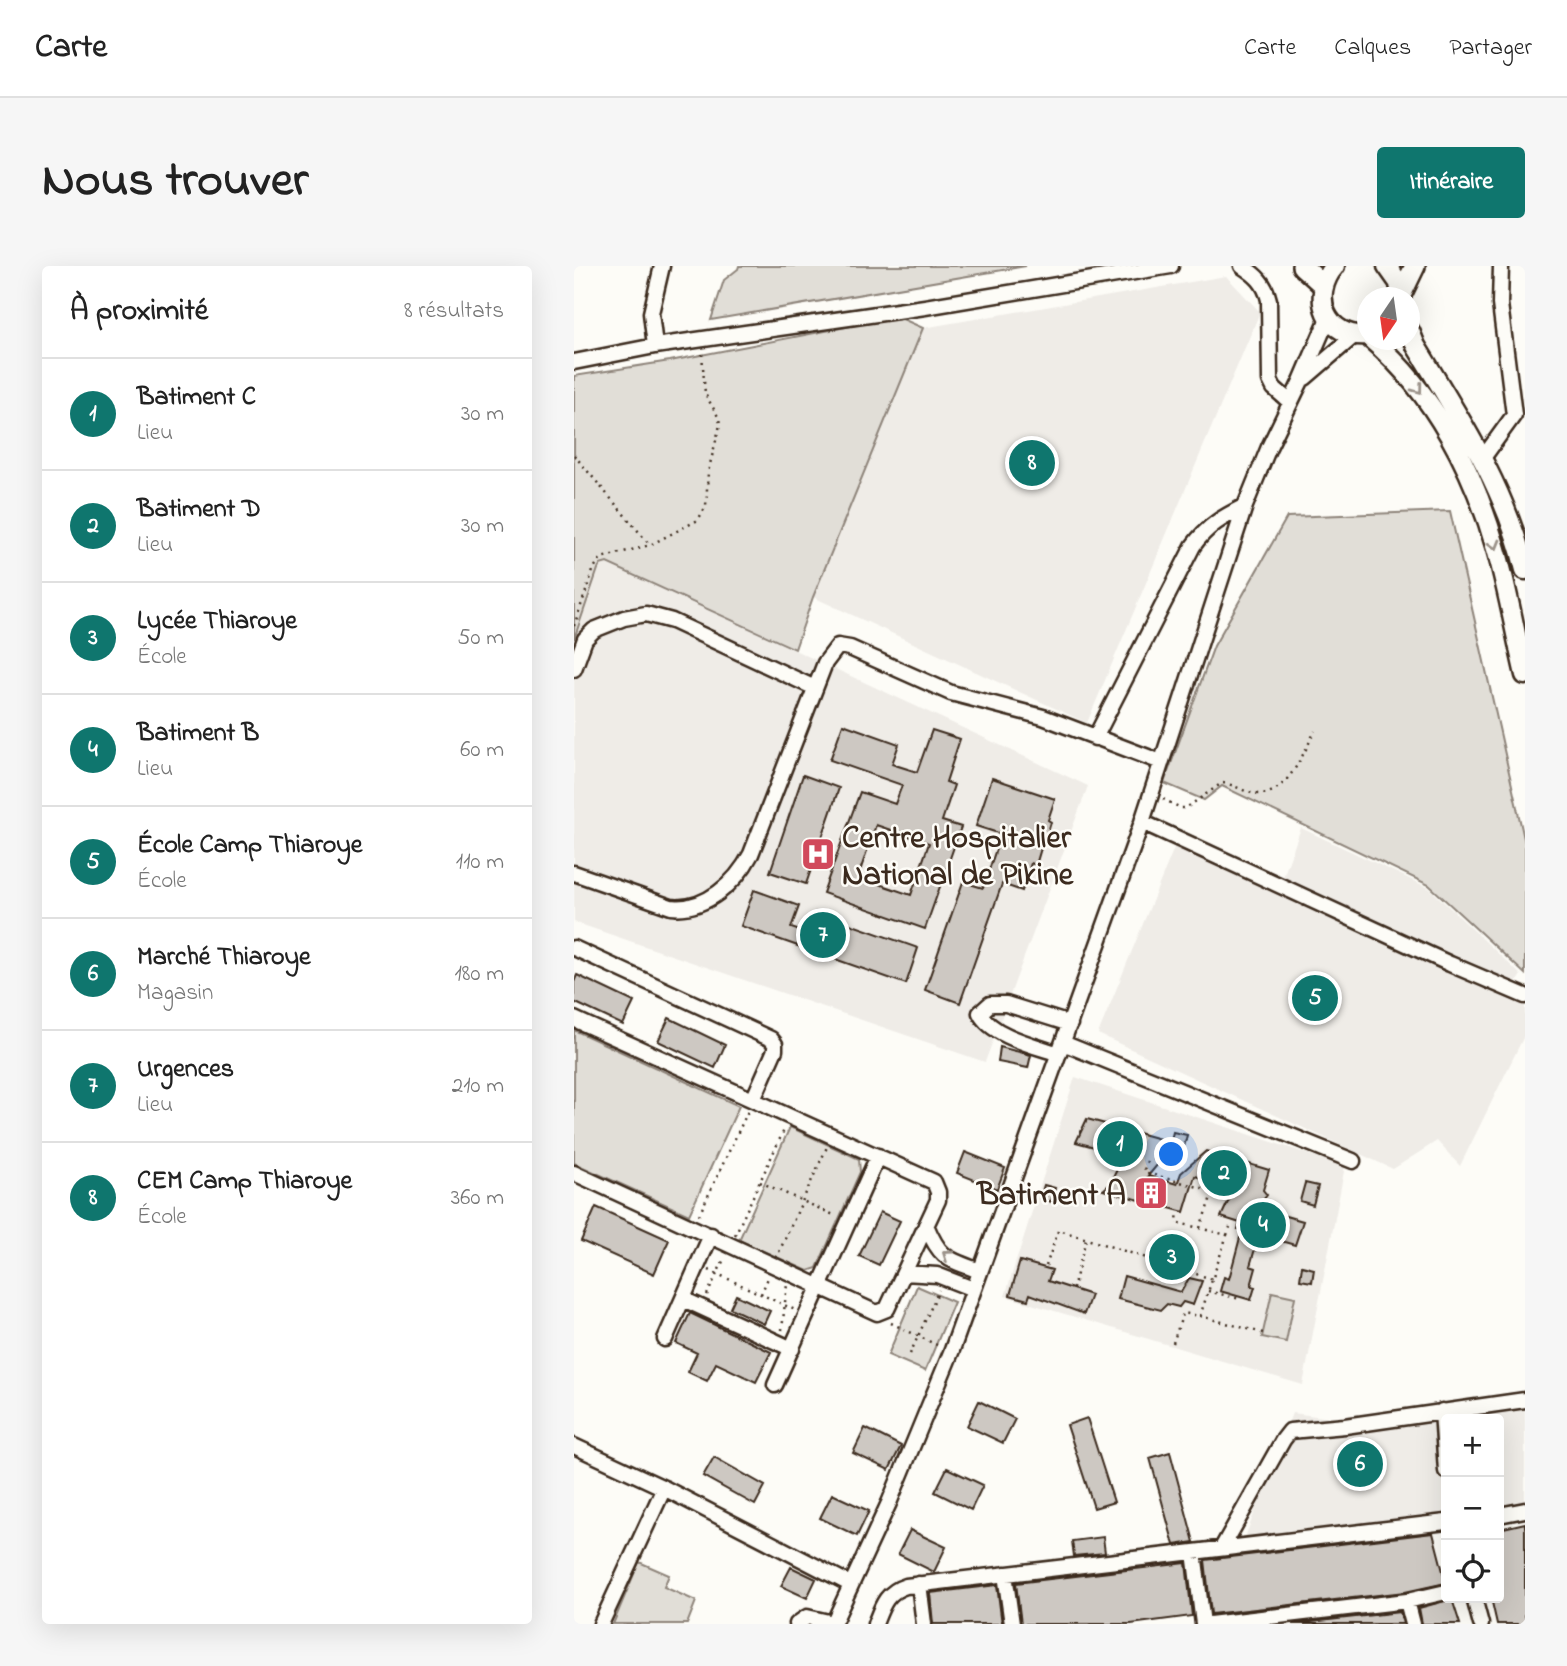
<!DOCTYPE html>
<html lang="fr">
<meta charset="utf-8">
<style>
body{margin:0;font-family:"Indie Flower",sans-serif;background:#f6f6f6;color:#222}
.controls{position:absolute;right:21px;bottom:21px;display:grid;overflow:hidden;border-radius:7px;box-shadow:0 7px 28px #0002}
.controls button{width:63px;height:63px;display:grid;place-items:center;padding:0;border:0;border-bottom:2px solid #e0e0e0;background:#fff;color:#222;font:35px sans-serif}
.compass{position:absolute;left:783px;top:21px;width:63px;height:63px;border-radius:50%;background:#fff;box-shadow:0 7px 28px #0002;rotate:193deg}
.you{position:absolute;left:598px;top:889px;width:24px;height:24px;margin:-18px;border:5px solid #fff;border-radius:50%;background:#1a73e8;box-shadow:0 0 0 10px #1a73e833}
.badge{display:grid;place-items:center;width:46px;height:46px;border-radius:50%;background:#0f766e;color:#fff;font-size:23px;font-weight:700}
.pin{position:absolute;translate:-50% -50%;border:4px solid #fff;box-shadow:0 2px 7px #0006}
.list{margin:0;padding:0;list-style:none}
h2{display:flex;justify-content:space-between;align-items:center;height:91px;margin:0;padding:0 28px;font-size:30px}
h2 small{font-size:23px;font-weight:400;color:#767676}
.list li{display:grid;grid-template-columns:46px 1fr auto;gap:21px;align-items:center;box-sizing:border-box;height:112px;padding:0 28px;border-top:2px solid #e0e0e0}
.list b{display:block;font-size:26px;white-space:nowrap}
.list p{margin:0;font-size:23px;white-space:nowrap;color:#767676}
.list em{font-size:23px;font-style:normal;color:#767676}
.icon{flex:none;width:38px;height:38px;fill:none;stroke:currentColor;stroke-width:2;stroke-linecap:round;stroke-linejoin:round}
.map{position:relative;flex:none;width:951px;height:1358px;overflow:hidden;border-radius:7px}
header{display:flex;align-items:center;gap:42px;box-sizing:border-box;height:98px;padding:0 35px;background:#fff;border-bottom:2px solid #e0e0e0}
header strong{font-size:33px}
nav{display:flex;gap:38px;margin-inline-start:auto;font-size:24px}
.intro{display:flex;align-items:center;justify-content:space-between;box-sizing:border-box;height:168px;padding:0 42px}
h1{margin:0;font-size:49px}
.button{padding:18px 32px;border-radius:7px;background:#0f766e;color:#fff;font-size:24px;font-weight:700}
main{display:flex;gap:42px;padding:0 42px}
aside{flex:1;background:#fff;border-radius:7px;box-shadow:0 7px 28px #0002}
.map>svg:first-child{display:block}
.built{fill:#efece7}
.green{fill:#e1ded7;stroke:#8e847a;stroke-width:2}
.building{fill:#cdc8c2;stroke:#3b2a1e;stroke-width:2;fill-rule:evenodd}
.lines{fill:none;stroke-linecap:round;stroke-linejoin:round}
.minor-casing{stroke:#3b2a1e;stroke-width:19}
.major-casing{stroke:#3b2a1e;stroke-width:23}
.highway-casing{stroke:#3b2a1e;stroke-width:24}
.path{stroke:#3b2a1e;stroke-width:2.5;stroke-dasharray:2 5;stroke-linecap:butt}
.minor{stroke:#fdfcf7;stroke-width:14}
.major{stroke:#fdfcf7;stroke-width:18}
.highway{stroke:#fdfcf7;stroke-width:19}
.oneway{stroke:#9c938a}
.labels{text-anchor:middle;stroke-width:5;stroke-linejoin:round;paint-order:stroke}
.poi-label{font-size:32px;font-weight:bold;fill:#3b2a1e;stroke:#fdfcf7;text-anchor:start}
</style>
<header>
<strong>Carte</strong>
<nav><a>Carte</a><a>Calques</a><a>Partager</a></nav>
</header>
<div class="intro"><h1>Nous trouver</h1><a class="button">Itinéraire</a></div>
<main>
<aside>
<h2>À proximité<small>8 résultats</small></h2>
<ul class="list">
<li><span class="badge">1</span><div><b>Batiment C</b><p>Lieu</p></div><em>30 m</em></li>
<li><span class="badge">2</span><div><b>Batiment D</b><p>Lieu</p></div><em>30 m</em></li>
<li><span class="badge">3</span><div><b>Lycée Thiaroye</b><p>École</p></div><em>50 m</em></li>
<li><span class="badge">4</span><div><b>Batiment B</b><p>Lieu</p></div><em>60 m</em></li>
<li><span class="badge">5</span><div><b>École Camp Thiaroye</b><p>École</p></div><em>110 m</em></li>
<li><span class="badge">6</span><div><b>Marché Thiaroye</b><p>Magasin</p></div><em>180 m</em></li>
<li><span class="badge">7</span><div><b>Urgences</b><p>Lieu</p></div><em>210 m</em></li>
<li><span class="badge">8</span><div><b>CEM Camp Thiaroye</b><p>École</p></div><em>360 m</em></li>
</ul>
</aside>
<div class="map">
<svg width="951" height="1358" viewBox="0 0 951 1358">
<rect width="100%" height="100%" fill="#fdfcf7"/>
<filter id="ink" filterUnits="userSpaceOnUse"><feTurbulence type="fractalNoise" baseFrequency=".0143" numOctaves="2"/><feDisplacementMap in="SourceGraphic" scale="14" xChannelSelector="R" yChannelSelector="G"/><feConvolveMatrix kernelMatrix="1 2 1 2 8 2 1 2 1" color-interpolation-filters="sRGB"/></filter>
<g filter="url(#ink)">
<path class="built" d="M652,10L686,46L513,457L239,331L349,62Z
M33,297L514,520L411,796L0,656V371L24,303L26,299Z
M727,562L855,622L947,709L935,727L951,736V768L886,900L863,875L819,903L524,768L602,577L708,614Z
M501,811L771,900L729,1119L431,1030Z
M951,1142V1236L925,1242V1153H872V1250L670,1274L718,1147L813,1159Z"/>
<path class="green" d="M165,0H452L137,54L150,14L164,3Z
M324,51L349,62L239,331L221,383L33,297L26,299L24,303L0,373V110L96,95Z
M876,245L951,577V708L855,619L648,520L630,534L590,517L640,380L713,251Z
M0,764L165,840L115,949L0,897Z
M216,861L285,893L286,906L243,1002L234,1005L165,974Z
M343,1020L380,1036L351,1105L314,1089Z
M698,1026L721,1031L712,1076L688,1071Z
M65,1296L95,1309L90,1321L122,1335L113,1358H39Z"/>
<path class="building" d="M269,458L325,478L318,498L343,506L358,464L386,473L372,516L380,519L368,555L387,561L351,663L249,627L286,526L321,538L328,519L256,494ZM302,559L355,577L337,629L284,611Z
M229,509L265,522L232,618L196,606Z
M418,512L481,533L474,554L477,556L472,573L470,572L462,599L457,597L448,625L428,618L386,737L351,724L389,616L409,622L427,568L402,560Z
M180,624L225,640L217,662L235,668L242,646L344,682L332,718L167,660Z
M3,709L60,736L49,759L0,736V716Z
M95,752L151,779L141,802L84,775Z
M426,781L457,789L454,802L424,796Z
M513,853L586,873L580,893L584,898L574,910L603,918L607,907L632,885L695,904L689,924L693,929L683,942L729,955L721,979L685,969L676,1000L682,1002L677,1020L681,1021L677,1034L646,1025L650,1011L655,1013L668,964L664,963L666,957L647,951L661,921L621,910L610,946L529,924L536,918L550,889L502,876Z
M599,866L613,869L609,885L595,882Z
M391,886L431,902L423,923L383,907Z
M731,917L744,920L739,939L726,935Z
M470,919L481,922L477,936L466,932Z
M22,941L95,974L80,1008L7,975Z
M306,946L326,955L305,999L285,990Z
M446,995L478,1004L474,1015L517,1029L510,1048L456,1028L454,1034L436,1029Z
M728,1000L740,1003L738,1016L726,1014Z
M550,1010L607,1026L615,1012L628,1015L619,1039L609,1036L605,1041L593,1038L587,1044L544,1033Z
M162,1029L196,1045L190,1058L156,1042Z
M116,1047L197,1086L182,1116L142,1097L133,1115L114,1106L123,1087L102,1077Z
M405,1135L441,1153L429,1177L393,1160Z
M513,1152L540,1236L520,1242L493,1159Z
M291,1162L327,1180L315,1204L279,1187Z
M596,1186L620,1276L600,1279L576,1192Z
M140,1191L191,1220L181,1239L129,1210Z
M373,1202L409,1219L397,1244L361,1226Z
M258,1228L295,1245L283,1270L246,1252Z
M951,1257V1358H923L917,1332H925V1263Z
M336,1264L372,1281L360,1306L324,1288Z
M859,1267L872,1317L831,1326L637,1348L631,1294Z
M529,1271L531,1287L500,1290L498,1275Z
M612,1297L618,1350L557,1358H447L442,1317Z
M217,1301L242,1313L233,1332L207,1320Z
M423,1319L428,1358H359L356,1327Z
M878,1333L886,1358H848L845,1342Z
M826,1346L829,1358H719Z"/>
<g class="lines">
<g class="minor-casing">
<path id="minor" d="M668,0C682,9 691,17 695,34L696,114L700,122L716,136
M81,80L77,47L88,0
M0,96L81,80L351,41L597,0
M731,112L781,69
M909,192L940,149L926,38L927,0
M0,403L11,373L20,364L50,352L72,348L98,355L241,422
M521,472L619,280C633,260 649,251 671,240
M568,556L876,698L951,730
M0,607L97,641C131,645 162,617 177,588L251,397L264,380L276,382L377,427L469,451L587,496
M0,682L197,773L201,778V784L179,834
M0,753L360,916L364,926V934L313,1043L303,1047L0,907
M489,777L779,895
M485,788C462,780 417,770 406,747L416,738H432L496,758
M352,959C366,993 373,993 406,1005
M330,1007L363,1009L399,1023
M109,1033L218,1083
M91,1073L137,969
M201,1119L304,890
M868,1145L872,1205
M0,1180L90,1222L276,1318
M925,1249L951,1244
M648,1282L709,1174L716,1165L771,1160L951,1134
M620,1286L629,1358
M431,1308L438,1358
M345,1318L350,1358
M900,1332L907,1358
M833,1335L839,1358
M27,1358L90,1222
M223,1358L233,1351L259,1357
M259,1358L315,1237L378,1084L568,556L671,240L695,181L727,115L754,52
M301,1358C308,1340 312,1326 332,1320L872,1256
M636,1358L833,1335L872,1326"/>
</g>
<g class="major-casing">
<path id="major" d="M761,0C735,30 752,73 794,69
M813,0L825,17L827,32
M836,65L842,80C885,151 932,222 951,304
M798,74C860,127 900,205 922,283C934,324 941,367 951,409"/>
</g>
<g class="highway-casing">
<path id="highway" d="M728,0L749,19
M827,29L841,0"/>
</g>
<path class="path" d="M0,189L76,279
M0,360L20,302L27,292L76,279L124,254L132,240L134,206L146,159L145,152L131,128L128,87
M589,533L607,542H612L648,517C661,518 672,528 685,528C713,529 730,486 741,465
M573,895L570,904L573,907L639,925
M186,916L262,950
M125,949L174,845
M626,962L641,920
M161,969L210,864
M653,969L656,961
M205,986L253,881
M472,1000L484,965H488L638,1013
M135,1004L221,1044
M499,1023L512,973
M634,1025L666,1033
M187,1028L194,1012
M133,1029L151,991
M626,1050L689,1067
M317,1057L365,1080
M208,1064L213,1018
M599,1077L609,1047L626,1050L653,969L605,957L603,954L604,947
M336,1088L365,1024"/>
<use href="#minor" class="minor"/>
<use href="#major" class="major"/>
<use href="#highway" class="highway"/>
</g>
<defs><path id="oneway-chevron" d="M-2-3.5L2.5 0L-2 3.5" fill="none" stroke-width="1.6" stroke-linecap="round" stroke-linejoin="round" transform="scale(1.75)"/></defs>
<g class="oneway">
<use href="#oneway-chevron" transform="translate(844 123) rotate(53)"/>
<use href="#oneway-chevron" transform="translate(921 279) rotate(74)"/>
<use href="#oneway-chevron" transform="translate(373 989) rotate(-145)"/>
</g>
</g>
<defs>
<g id="hospital-square" transform="scale(1.75)"><rect x="-9" y="-9" width="18" height="18" rx="4" fill="#d1495b" stroke="#fdfcf7"/><path d="M-5-5h3v3.5h4V-5h3V5h-3V1.5h-4V5h-3Z" fill="#fff"/></g>
<g id="building-square" transform="scale(1.75)"><rect x="-9" y="-9" width="18" height="18" rx="4" fill="#d1495b" stroke="#fdfcf7"/><path d="M-4-6H4V6H1V3H-1V6H-4ZM-2.5-4.3h1.7v1.8h-1.7ZM.8-4.3h1.7v1.8H.8ZM-2.5-1h1.7V.8h-1.7ZM.8-1h1.7V.8H.8Z" fill="#fff"/></g>
</defs>
<g fill-rule="evenodd">
<use href="#hospital-square" x="244" y="588"/>
<use href="#building-square" x="577" y="927"/>
</g>
<g class="labels">
<g class="poi-label">
<text x="268" y="581">Centre Hospitalier<tspan x="268" dy="37">National de Pikine</tspan></text>
<text x="552" y="938" text-anchor="end">Batiment A</text>
</g>
</g>
</svg>
<div class="controls">
<button>+</button>
<button>−</button>
<button><svg class="icon" aria-label="locate" viewBox="0 0 24 24"><circle cx="12" cy="12" r="6"/><path d="M12 2v4M12 18v4M2 12h4M18 12h4"/></svg></button>
</div>
<svg class="compass" viewBox="-18 -18 36 36"><path d="M0-13l5 13h-10z" fill="#e53935"/><path d="M0 13l5-13h-10z" fill="#767676"/></svg>
<div class="you"></div>
<div class="pin badge" style="left:546px;top:878px">1</div>
<div class="pin badge" style="left:650px;top:907px">2</div>
<div class="pin badge" style="left:598px;top:991px">3</div>
<div class="pin badge" style="left:689px;top:959px">4</div>
<div class="pin badge" style="left:741px;top:732px">5</div>
<div class="pin badge" style="left:786px;top:1198px">6</div>
<div class="pin badge" style="left:249px;top:669px">7</div>
<div class="pin badge" style="left:458px;top:197px">8</div>
</div>
</main>
